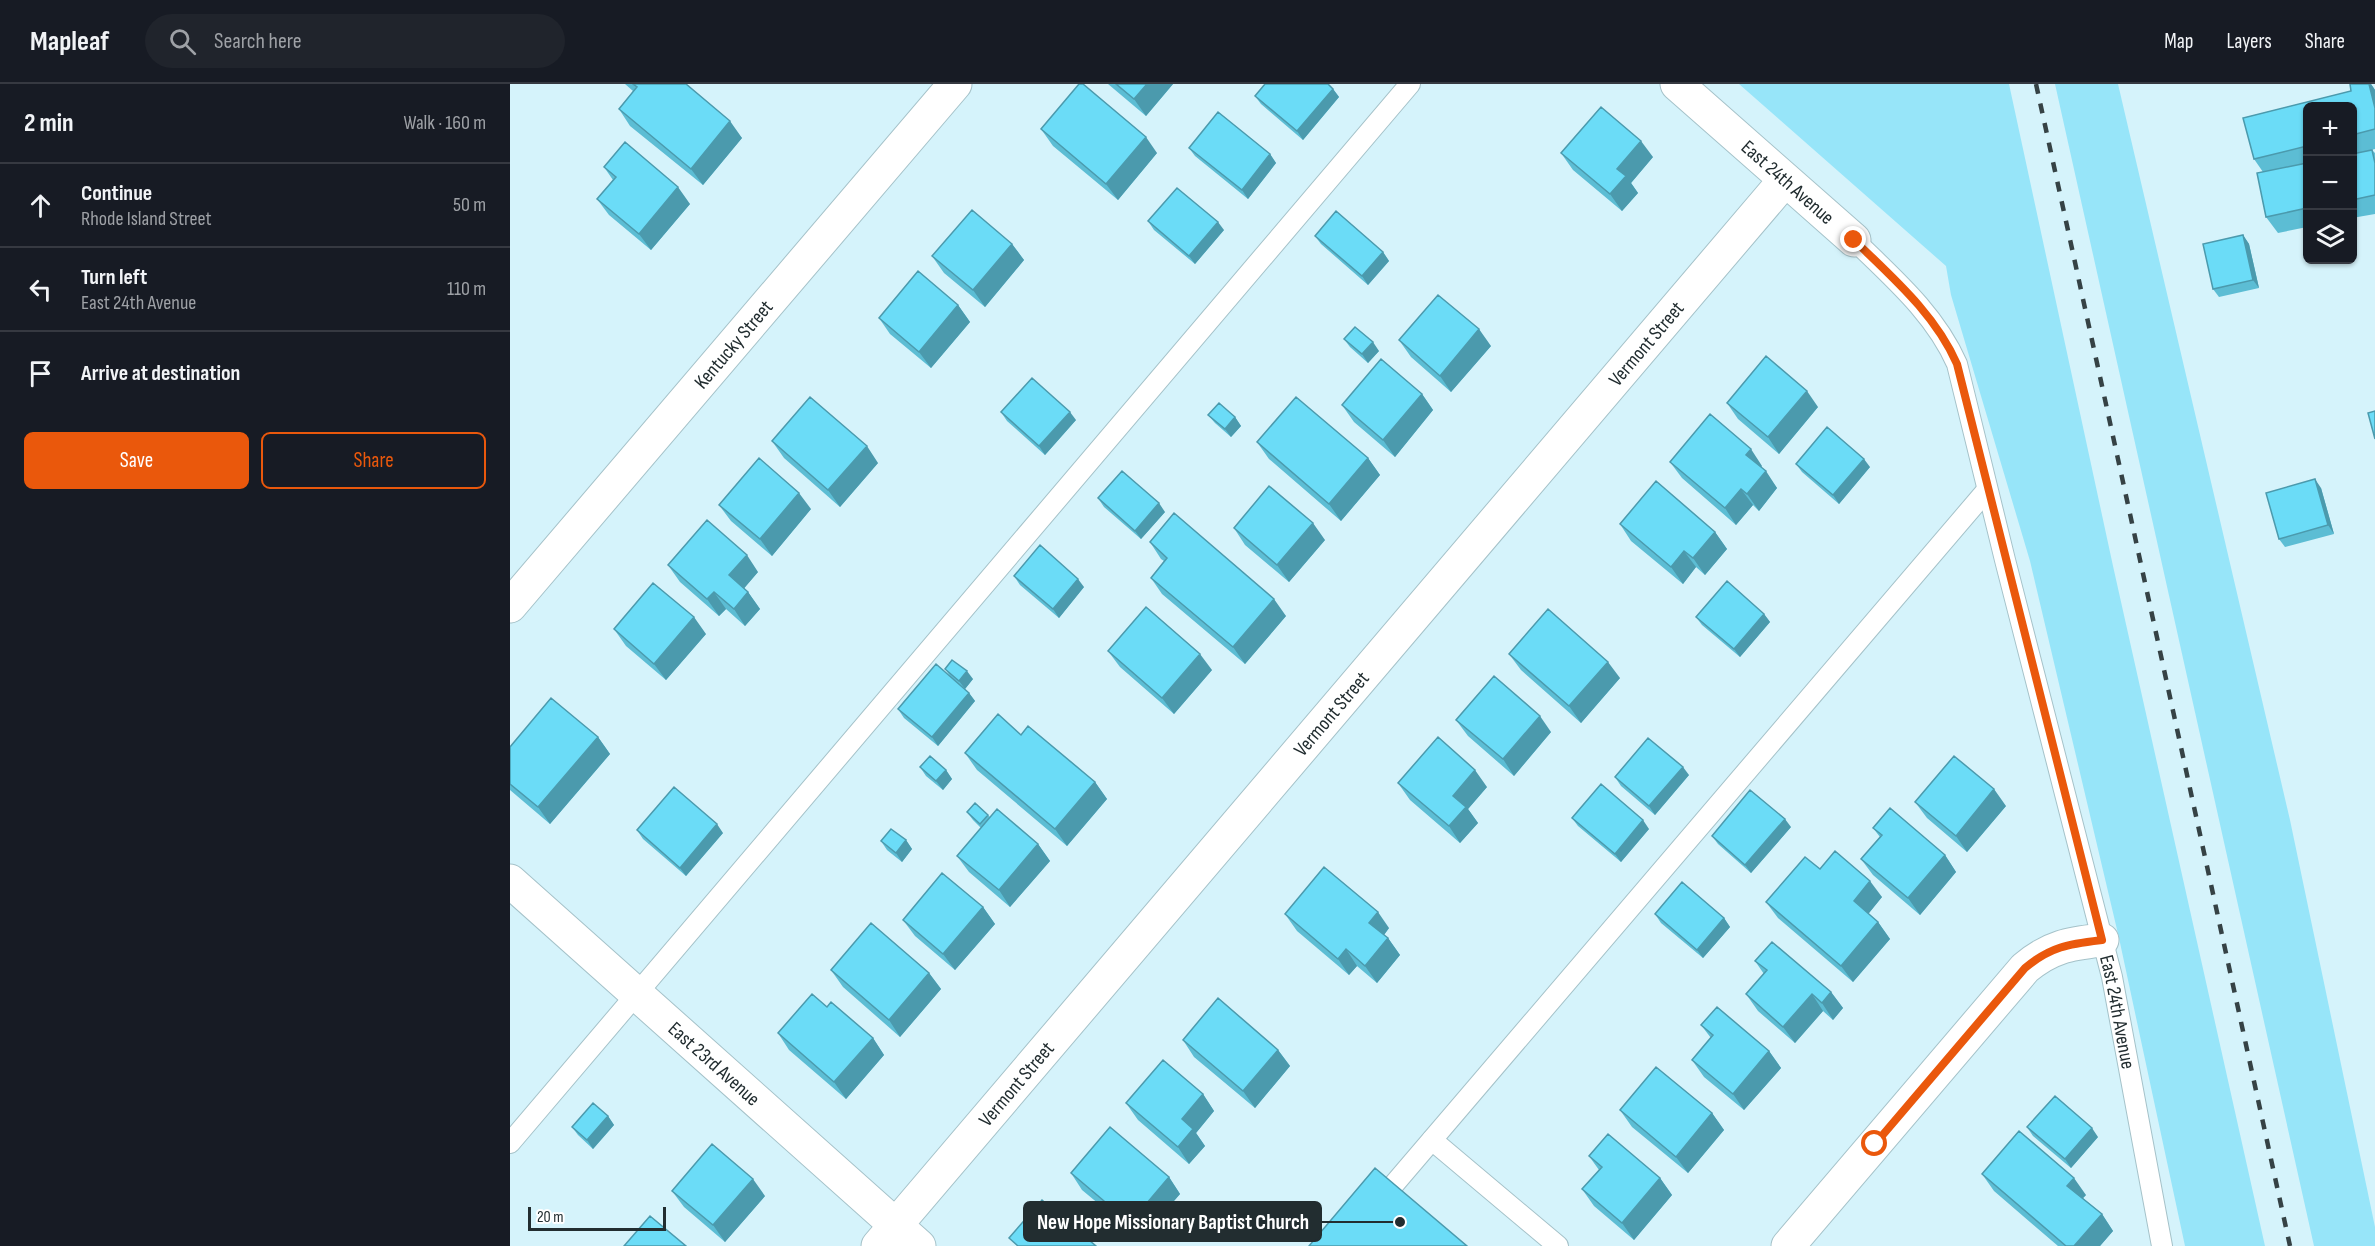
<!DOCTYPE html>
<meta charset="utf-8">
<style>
body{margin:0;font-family:"Sofia Sans Condensed",sans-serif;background:#20242c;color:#f1f3f6}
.controls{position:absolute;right:18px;top:18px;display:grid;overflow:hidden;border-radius:9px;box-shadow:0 2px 4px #0004}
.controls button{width:54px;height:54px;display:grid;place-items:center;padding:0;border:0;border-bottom:2px solid #363941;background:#171b24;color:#f1f3f6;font:30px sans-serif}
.scale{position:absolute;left:18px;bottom:15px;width:138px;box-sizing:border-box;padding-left:6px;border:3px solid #222d30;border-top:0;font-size:16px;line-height:21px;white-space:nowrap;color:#222d30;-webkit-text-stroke:4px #fff;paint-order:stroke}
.stop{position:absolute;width:18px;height:18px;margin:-14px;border:4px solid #ea580c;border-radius:50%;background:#fff}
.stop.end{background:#ea580c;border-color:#fff;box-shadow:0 2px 6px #0008}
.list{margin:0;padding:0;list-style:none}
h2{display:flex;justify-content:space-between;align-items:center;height:78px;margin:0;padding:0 24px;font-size:26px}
h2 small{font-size:20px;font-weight:400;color:#9ea1a6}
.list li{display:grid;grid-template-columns:39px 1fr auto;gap:18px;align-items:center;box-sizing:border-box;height:84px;padding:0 24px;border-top:2px solid #363941}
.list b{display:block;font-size:22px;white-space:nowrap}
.list p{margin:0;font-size:20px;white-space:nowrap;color:#9ea1a6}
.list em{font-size:20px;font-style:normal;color:#9ea1a6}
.actions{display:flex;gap:12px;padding:18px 24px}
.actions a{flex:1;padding:14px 0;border:2px solid #ea580c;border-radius:9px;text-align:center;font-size:21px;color:#ea580c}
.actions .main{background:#ea580c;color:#fff}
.icon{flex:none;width:33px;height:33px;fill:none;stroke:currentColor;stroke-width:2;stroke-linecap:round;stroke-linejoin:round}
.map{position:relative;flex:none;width:1865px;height:1162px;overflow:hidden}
header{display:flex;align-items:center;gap:36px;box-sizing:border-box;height:84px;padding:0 30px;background:#171b24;border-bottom:2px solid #363941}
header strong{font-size:28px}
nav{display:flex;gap:33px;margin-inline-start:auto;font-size:21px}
.search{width:420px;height:54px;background:#20242c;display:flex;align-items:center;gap:15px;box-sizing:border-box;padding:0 21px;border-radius:33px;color:#9ea1a6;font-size:22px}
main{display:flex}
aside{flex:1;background:#171b24}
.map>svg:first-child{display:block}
.green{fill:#97e5f9}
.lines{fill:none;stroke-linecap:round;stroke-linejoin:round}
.lane-casing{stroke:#a5c2c9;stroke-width:22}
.street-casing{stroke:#a5c2c9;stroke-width:35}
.lane{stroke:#fff;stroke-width:20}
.street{stroke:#fff;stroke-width:33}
.rail{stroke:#354245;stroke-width:4.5;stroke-dasharray:10 10;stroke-linecap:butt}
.wall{fill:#5cbdd4}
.shaded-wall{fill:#4b9aad}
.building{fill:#6bdcf7;stroke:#4b9aad;stroke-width:1.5}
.route{stroke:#ea580c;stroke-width:8}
.labels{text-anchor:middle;stroke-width:4.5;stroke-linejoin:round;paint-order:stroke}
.street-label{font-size:20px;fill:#222d30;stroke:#fff}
.leader{fill:none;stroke:#222d30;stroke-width:2}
.callout-dot{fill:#222d30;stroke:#fff;stroke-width:2}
.callout{fill:#222d30;stroke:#222d30;stroke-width:2}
.callout-label{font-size:21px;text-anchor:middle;font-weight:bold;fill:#fff}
</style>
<header>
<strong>Mapleaf</strong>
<div class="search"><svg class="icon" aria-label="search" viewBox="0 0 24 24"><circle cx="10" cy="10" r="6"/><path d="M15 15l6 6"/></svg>Search here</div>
<nav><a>Map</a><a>Layers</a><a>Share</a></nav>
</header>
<main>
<aside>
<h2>2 min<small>Walk · 160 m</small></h2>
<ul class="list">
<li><svg class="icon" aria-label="ahead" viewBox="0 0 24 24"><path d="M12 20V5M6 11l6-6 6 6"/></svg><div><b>Continue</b><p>Rhode Island Street</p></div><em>50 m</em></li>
<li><svg class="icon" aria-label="left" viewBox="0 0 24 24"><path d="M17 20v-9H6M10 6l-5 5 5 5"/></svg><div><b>Turn left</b><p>East 24th Avenue</p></div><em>110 m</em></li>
<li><svg class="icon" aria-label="arrive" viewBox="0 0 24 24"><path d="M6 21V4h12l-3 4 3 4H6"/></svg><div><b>Arrive at destination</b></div></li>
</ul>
<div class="actions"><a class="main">Save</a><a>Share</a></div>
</aside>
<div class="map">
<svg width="1865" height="1162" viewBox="0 0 1865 1162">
<rect width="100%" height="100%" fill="#d5f3fb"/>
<path class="green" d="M1229,0H1499L1603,482L1755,1162H1675L1609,854L1520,477L1441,211L1436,182Z
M1545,0H1608L1780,736L1865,1143V1162H1804Z"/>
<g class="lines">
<g class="lane-casing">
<g id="lane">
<path id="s1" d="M1344,156C1383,194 1425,230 1447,280L1495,476L1602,893L1652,1162"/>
<path d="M922,1056L1048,1162"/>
<path d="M0,1059L900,0"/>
<path d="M868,1119L1477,406"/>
</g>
</g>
<g class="street-casing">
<g id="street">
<path id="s2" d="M1167,0L1344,156"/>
<path id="s3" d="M0,522L445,0"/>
<path id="s4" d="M0,797L409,1162"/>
<path id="s5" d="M368,1162L1275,96"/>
<path d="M1278,1162L1515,884C1541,862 1560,860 1592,856"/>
</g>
</g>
<use href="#lane" class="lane"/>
<use href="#street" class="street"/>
<path class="rail" d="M1526,0L1780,1162"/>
</g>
<path class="wall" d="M115,0H176L232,54L193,101L120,42L109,25L123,7Z
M598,0H663L636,32Z
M1840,0H1861L1865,6V65L1852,68L1862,66L1865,69V130L1842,134V22H1797V143L1768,149L1756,133L1747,89L1753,88L1744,75L1733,34L1841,7Z
M823,5L829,13L793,56L751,20L745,12Z
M531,45L647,69L608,116L543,62Z
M679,64L760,70L766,79L738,115L685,72Z
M1051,69L1143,73L1121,99L1128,109L1112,127L1063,86Z
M94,83L180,120L141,166L99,131L87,115L103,96Z
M638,137L714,146L685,180L644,146Z
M1733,151L1739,160L1749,204L1709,213L1703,205Z
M805,152L873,168L879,177L858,201L811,160Z
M502,160L514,176L475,223L434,189L422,172Z
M448,221L460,238L421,284L380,250L369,234Z
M834,255L869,267L858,279L840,263Z
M889,256L981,262L941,308L901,273Z
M912,310L923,326L885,373L844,338L832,321Z
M1217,319L1308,323L1269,370L1228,335Z
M491,328L566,336L535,371L497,337Z
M698,331L725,333L731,342L721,353L705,339Z
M262,357L368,379L330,423L274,374Z
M747,358L858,374L870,391L831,437L759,375Z
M1160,378L1252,382L1251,383L1267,404L1249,427L1243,421L1226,441L1172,394Z
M1286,380L1360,383L1329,420L1292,388Z
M1811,404L1824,450L1775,463L1769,455Z
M588,414L655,428L631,455L594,423Z
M209,421L301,425L262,472L221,437Z
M1110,440L1205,448L1217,465L1195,491L1186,483L1173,500L1121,457Z
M724,444L815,456L779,498L735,461Z
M640,458L776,532L735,580L652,510L641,494L654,477L651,475Z
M158,481L248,488L234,504L238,508L250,525L235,542L216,525L209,532L170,498Z
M504,492L574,503L549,534L510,501Z
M1254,530L1260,538L1230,573L1192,541L1186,533Z
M104,545L196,550L156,596L116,562Z
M598,567L702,586L664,630L610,583Z
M999,570L1110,594L1071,639L1011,586Z
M435,585L463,595L455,605L459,609L465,617L428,662L394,634L388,625L440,592Z
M946,636L1041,648L1004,692L958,652Z
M511,651L585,698L597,715L557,762L467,686L455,669Z
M88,653L100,670L40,740L0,706V663Z
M410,683L436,686L442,695L433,706L416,692Z
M1179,691L1145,731L1111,702L1105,693Z
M888,699L977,703L958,725L968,739L950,759L900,716Z
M1405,718L1496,722L1457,768L1417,734Z
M457,728L478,731L480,733L528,760L540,777L500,823L459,788L447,772L471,744L463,736Z
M1062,734L1139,745L1111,778L1068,742Z
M1281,743L1241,789L1208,760L1202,752Z
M1363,744L1435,771L1446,788L1410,831L1363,791L1351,775L1370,753Z
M127,746L213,749L176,792L133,755Z
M396,756L402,765L392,778L377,766L371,757Z
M1310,785L1372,813L1358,830L1368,838L1380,855L1343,898L1268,834L1256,818Z
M473,823L485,840L445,886L405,852L393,836Z
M775,830L879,844L874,851L878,854L890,871L867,899L847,882L839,891L787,847Z
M1145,830L1214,834L1220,843L1193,874L1151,839Z
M1245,877L1321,908L1333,924L1323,936L1313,927L1285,959L1248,927L1236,910L1254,890Z
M321,886L419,889L431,905L390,953L333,903Z
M317,923L363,954L374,971L336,1015L279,966L268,949Z
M1191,941L1259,967L1271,984L1234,1026L1194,993L1182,976L1201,954Z
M673,956L768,966L780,982L745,1024L684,973Z
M693,1010L704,1027L686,1049L695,1062L679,1080L628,1036L616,1019Z
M1110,1026L1202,1029L1214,1046L1178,1089L1122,1043Z
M98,1032L104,1041L83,1065L68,1051L62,1043Z
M1517,1043L1588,1053L1561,1084L1523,1052Z
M1079,1072L1150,1094L1162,1111L1124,1156L1084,1122L1072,1105L1089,1086Z
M561,1089L659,1093L670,1110L631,1155L572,1106Z
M1472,1090L1576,1111L1573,1114L1592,1130L1603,1147L1590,1162H1548L1484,1107Z
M162,1107L255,1112L215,1158L174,1123Z"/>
<path class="shaded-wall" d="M637,0H663L636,32L624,15Z
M1859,0H1861L1865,6V24Z
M823,5L829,13L793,56L787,47Z
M220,37L232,54L193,101L181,85Z
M636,53L647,69L608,116L596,100Z
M1131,57L1143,73L1121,99L1128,109L1112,127L1100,110L1107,85Z
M760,70L766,79L738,115L732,106Z
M168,103L180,120L141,166L129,150Z
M708,138L714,146L685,180L679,172Z
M1733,151L1739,160L1749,204L1743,196Z
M502,160L514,176L475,223L463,206Z
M873,168L879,177L858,201L852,192Z
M448,221L460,238L421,284L409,268Z
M969,245L981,262L941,308L930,292Z
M863,258L869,267L858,279L852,270Z
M1297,307L1308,323L1269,370L1258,353Z
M912,310L923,326L885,373L873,356Z
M560,328L566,336L535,371L529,362Z
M725,333L731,342L721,353L715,345Z
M357,362L368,379L330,423L318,406Z
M1241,365L1252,382L1247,388L1236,371Z
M858,374L870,391L831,437L819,420Z
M1354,375L1360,383L1329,420L1323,411Z
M1256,387L1267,404L1249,427L1237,410Z
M1805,395L1811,404L1824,450L1818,441Z
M1231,405L1243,421L1226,441L1215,424Z
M289,409L301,425L262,472L250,455Z
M649,419L655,428L631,455L625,447Z
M803,439L815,456L779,498L767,481Z
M1205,448L1217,465L1195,491L1183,474Z
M1174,467L1186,483L1173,500L1161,483Z
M237,471L248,488L231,508L219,491Z
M568,495L574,503L549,534L543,525Z
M204,508L216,525L209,532L197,515Z
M238,508L250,525L235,542L224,525Z
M764,515L776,532L735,580L723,563Z
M1254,530L1260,538L1230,573L1224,565Z
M184,533L196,550L156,596L144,580Z
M690,570L702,586L664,630L652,614Z
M1098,578L1110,594L1071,639L1059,622Z
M457,587L463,595L455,605L449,597Z
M459,609L465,617L428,662L422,653Z
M1030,632L1041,648L1004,692L993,675Z
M88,653L100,670L40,740L28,723Z
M1173,683L1179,691L1145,731L1139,722Z
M436,686L442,695L433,706L426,697Z
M965,686L977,703L958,725L968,739L950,759L939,742L943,712Z
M585,698L597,715L557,762L545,745Z
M1484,705L1496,722L1457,768L1446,752Z
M1275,735L1281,743L1241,789L1235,781Z
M1133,736L1139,745L1111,778L1105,770Z
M207,740L213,749L176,792L170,784Z
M396,756L402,765L392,778L386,769Z
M528,760L540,777L500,823L489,806Z
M1435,771L1446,788L1410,831L1398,814Z
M1360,797L1372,813L1355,834L1344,817Z
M473,823L485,840L445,886L433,870Z
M868,828L879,844L871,855L859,839Z
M1214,834L1220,843L1193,874L1187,866Z
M1368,838L1380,855L1343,898L1331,882Z
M878,854L890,871L867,899L855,882Z
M836,865L847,882L839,891L828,875Z
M419,889L431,905L390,953L379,936Z
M1321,908L1333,924L1323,936L1312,919Z
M1302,910L1313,927L1285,959L1273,943Z
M363,954L374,971L336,1015L324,998Z
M768,966L780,982L745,1024L733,1007Z
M1259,967L1271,984L1234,1026L1223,1010Z
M693,1010L704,1027L686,1049L695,1062L679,1080L668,1063L672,1035Z
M1202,1029L1214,1046L1178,1089L1166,1073Z
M98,1032L104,1041L83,1065L77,1056Z
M1582,1044L1588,1053L1561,1084L1555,1075Z
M659,1093L670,1110L631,1155L620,1139Z
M1150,1094L1162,1111L1124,1156L1112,1139Z
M1564,1094L1576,1111L1569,1118L1557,1102Z
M243,1095L255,1112L215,1158L203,1141Z
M1592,1130L1603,1147L1590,1162H1564Z"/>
<path class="building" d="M123,0H176L220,37L181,85L109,25L127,3Z
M569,0H573L636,53L596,100L531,45Z
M606,0H637L624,15Z
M755,0H818L823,5L787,47L745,12Z
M1840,0H1859L1865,24V45L1842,51V22H1797V62L1744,75L1733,34L1841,7Z
M1091,23L1131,57L1107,85L1116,92L1100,110L1051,69Z
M708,28L760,70L732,106L679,64Z
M115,58L168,103L129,150L87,115L106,93L94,83Z
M1862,66L1865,79V111L1842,116V70Z
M1797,79V124L1756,133L1747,89Z
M667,104L708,138L679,172L638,137Z
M462,126L502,160L463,206L422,172Z
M826,127L873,168L852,192L805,152Z
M1733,151L1743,196L1703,205L1693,160Z
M408,187L448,221L409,268L369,234Z
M928,211L969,245L930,292L889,256Z
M845,243L863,258L852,270L834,255Z
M1256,272L1297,307L1258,353L1217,319Z
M871,275L912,310L873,356L832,321Z
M522,294L560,328L529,362L491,328Z
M300,313L357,362L318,406L262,357Z
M786,313L858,374L819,420L747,358Z
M709,319L725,333L715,345L698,331Z
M1865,327V355L1858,329Z
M1200,330L1241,365L1236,371L1256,387L1237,410L1231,405L1215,424L1160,378Z
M1317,343L1354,375L1323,411L1286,380Z
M249,374L289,409L250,455L209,421Z
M612,387L649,419L625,447L588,414Z
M1805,395L1818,441L1769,455L1756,409Z
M1146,397L1205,448L1183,474L1174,467L1161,483L1110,440Z
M759,402L803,439L767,481L724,444Z
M664,429L764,515L723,563L641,494L657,474L640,458Z
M197,436L237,471L219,491L238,508L224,525L204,508L197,515L158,481Z
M530,461L568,495L543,525L504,492Z
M1217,497L1254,530L1224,565L1186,533Z
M143,499L184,533L144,580L104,545Z
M636,523L690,570L652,614L598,567Z
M1038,525L1098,578L1059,622L999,570Z
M442,576L457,587L449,597L435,585Z
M426,580L459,609L422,653L388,625Z
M984,592L1030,632L993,675L946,636Z
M41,614L88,653L28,723L0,700V663Z
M488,630L511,651L518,642L585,698L545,745L455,669Z
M928,653L965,686L943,712L956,723L939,742L888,699Z
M1138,654L1173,683L1139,722L1105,693Z
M420,672L436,686L426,697L410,683Z
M1444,672L1484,705L1446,752L1405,718Z
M1091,700L1133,736L1105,770L1062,734Z
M164,703L207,740L170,784L127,746Z
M1240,706L1275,735L1235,781L1202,752Z
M465,719L478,731L470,740L457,728Z
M1380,724L1435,771L1398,814L1351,775L1372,751L1363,744Z
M487,725L528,760L489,806L447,772Z
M381,745L396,756L386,769L371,757Z
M1325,767L1360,797L1344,817L1368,838L1331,882L1256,818L1295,773L1310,785Z
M814,783L868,828L859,839L878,854L855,882L836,865L828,875L775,830Z
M432,789L473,823L433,870L393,836Z
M1172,798L1214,834L1187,866L1145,830Z
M361,839L419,889L379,936L321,886Z
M1262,858L1321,908L1312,919L1302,910L1273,943L1236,910L1257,886L1245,877Z
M302,910L317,923L321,918L363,954L324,998L268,949Z
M708,914L768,966L733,1007L673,956Z
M1207,923L1259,967L1223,1010L1182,976L1203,951L1191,941Z
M653,976L693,1010L672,1035L683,1045L668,1063L616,1019Z
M1146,983L1202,1029L1166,1073L1110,1026Z
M1545,1012L1582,1044L1555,1075L1517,1043Z
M83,1019L98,1032L77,1056L62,1043Z
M600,1043L659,1093L620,1139L561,1089Z
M1509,1047L1564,1094L1557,1102L1592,1130L1564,1162H1556L1472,1090Z
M1098,1050L1150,1094L1112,1139L1072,1105L1092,1083L1079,1072Z
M202,1060L243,1095L203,1141L162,1107Z
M865,1084L957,1162H799Z
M532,1116L586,1162H508L499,1154Z
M140,1132L176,1162H114Z"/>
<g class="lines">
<path class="route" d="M1344,156C1383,194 1425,230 1447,280L1592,856C1560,860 1541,862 1515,884L1365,1060"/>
</g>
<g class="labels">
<g class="street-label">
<text dy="7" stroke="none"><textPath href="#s2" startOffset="148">East 24th Avenue</textPath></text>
<text dy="7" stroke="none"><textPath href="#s5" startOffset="1185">Vermont Street</textPath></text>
<text dy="7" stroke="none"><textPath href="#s3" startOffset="344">Kentucky Street</textPath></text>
<text dy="7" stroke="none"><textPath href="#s5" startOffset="699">Vermont Street</textPath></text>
<text dy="7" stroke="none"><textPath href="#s1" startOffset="830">East 24th Avenue</textPath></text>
<text dy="7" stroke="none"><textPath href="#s4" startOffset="274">East 23rd Avenue</textPath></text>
<text dy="7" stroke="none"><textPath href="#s5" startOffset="213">Vermont Street</textPath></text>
</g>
</g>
<path class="leader" d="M890 1138L811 1138"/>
<circle class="callout-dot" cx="890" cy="1138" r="6"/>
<rect class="callout" x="514" y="1118" width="297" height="39" rx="6"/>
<g class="callout-label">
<text x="663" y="1145">New Hope Missionary Baptist Church</text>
</g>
</svg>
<div class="controls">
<button>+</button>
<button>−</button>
<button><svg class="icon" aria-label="layers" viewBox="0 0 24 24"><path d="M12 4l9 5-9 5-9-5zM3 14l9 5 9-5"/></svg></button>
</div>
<div class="scale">20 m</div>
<div class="stop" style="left:1365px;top:1060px"></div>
<div class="stop end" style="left:1344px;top:156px"></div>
</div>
</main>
